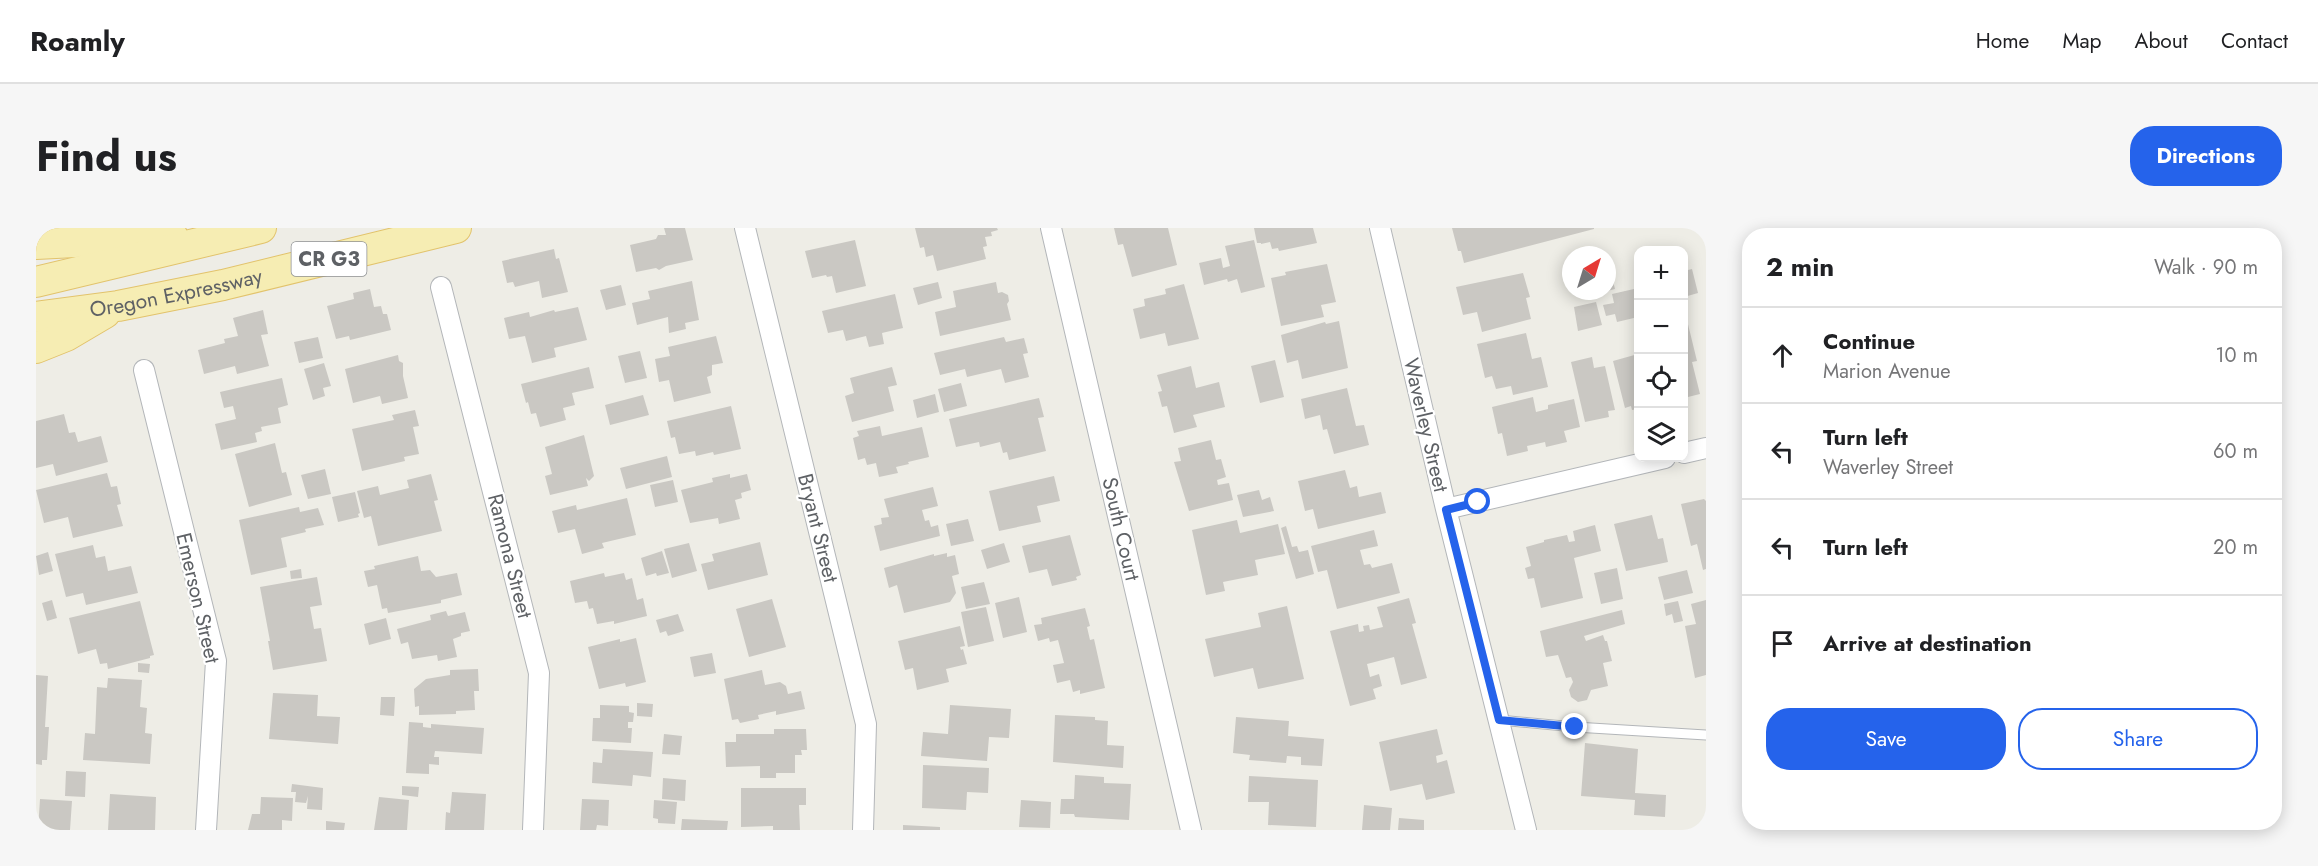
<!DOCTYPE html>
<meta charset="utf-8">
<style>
body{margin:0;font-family:Jost,sans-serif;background:#f6f6f6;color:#202124}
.controls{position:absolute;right:18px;top:18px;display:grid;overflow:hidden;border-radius:12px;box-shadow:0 3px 15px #0003}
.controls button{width:54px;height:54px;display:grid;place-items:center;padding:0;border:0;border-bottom:2px solid #e0e0e0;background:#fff;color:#202124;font:30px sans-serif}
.compass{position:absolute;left:1526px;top:18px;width:54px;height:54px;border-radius:50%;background:#fff;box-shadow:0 3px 15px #0003;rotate:38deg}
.stop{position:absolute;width:18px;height:18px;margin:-14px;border:4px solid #2563eb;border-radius:50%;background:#fff}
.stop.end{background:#2563eb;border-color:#fff;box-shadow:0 2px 6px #0008}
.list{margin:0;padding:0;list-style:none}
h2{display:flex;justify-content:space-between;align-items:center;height:78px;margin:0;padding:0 24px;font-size:26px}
h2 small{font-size:20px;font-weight:400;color:#757577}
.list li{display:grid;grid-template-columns:39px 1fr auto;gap:18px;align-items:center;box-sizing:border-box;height:96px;padding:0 24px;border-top:2px solid #e0e0e0}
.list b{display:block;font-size:22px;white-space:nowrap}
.list p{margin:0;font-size:20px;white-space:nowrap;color:#757577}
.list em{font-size:20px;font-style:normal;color:#757577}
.actions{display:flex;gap:12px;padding:18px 24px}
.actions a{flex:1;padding:14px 0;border:2px solid #2563eb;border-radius:24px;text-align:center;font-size:21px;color:#2563eb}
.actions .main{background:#2563eb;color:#fff}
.icon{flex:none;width:33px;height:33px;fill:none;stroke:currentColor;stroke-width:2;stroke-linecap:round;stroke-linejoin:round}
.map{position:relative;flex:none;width:1670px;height:602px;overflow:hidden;border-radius:24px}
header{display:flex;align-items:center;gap:36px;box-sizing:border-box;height:84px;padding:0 30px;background:#fff;border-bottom:2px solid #e0e0e0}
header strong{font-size:28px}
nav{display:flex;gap:33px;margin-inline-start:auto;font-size:21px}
.intro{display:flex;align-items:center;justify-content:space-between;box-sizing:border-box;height:144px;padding:0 36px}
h1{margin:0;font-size:42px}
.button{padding:15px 27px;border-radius:24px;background:#2563eb;color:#fff;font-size:21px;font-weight:700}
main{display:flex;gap:36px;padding:0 36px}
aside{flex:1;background:#fff;border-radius:24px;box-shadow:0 3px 15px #0003}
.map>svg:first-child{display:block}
.building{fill:#cac8c3}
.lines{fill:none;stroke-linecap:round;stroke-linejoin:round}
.lane-casing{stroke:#b3b6b9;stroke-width:11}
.street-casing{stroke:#b3b6b9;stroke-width:22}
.primary-casing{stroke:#e2c36c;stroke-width:32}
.lane{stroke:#fff;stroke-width:9}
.street{stroke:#fff;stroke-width:20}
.primary{stroke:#f6edb3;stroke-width:30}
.route{stroke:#2563eb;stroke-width:8}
.labels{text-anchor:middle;stroke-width:4.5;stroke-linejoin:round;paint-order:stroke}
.shield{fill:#fff;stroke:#8e9093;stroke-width:1.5}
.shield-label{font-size:20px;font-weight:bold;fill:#5e6165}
.street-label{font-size:21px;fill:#5e6165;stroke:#fff}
</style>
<header>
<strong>Roamly</strong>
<nav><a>Home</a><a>Map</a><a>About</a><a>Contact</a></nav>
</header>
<div class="intro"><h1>Find us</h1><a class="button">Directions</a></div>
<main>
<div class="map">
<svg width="1670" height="602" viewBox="0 0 1670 602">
<rect width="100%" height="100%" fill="#eeede6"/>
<path class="building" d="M628,0H649L657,32L630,38L623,42L620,40L600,44L594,17L620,11L622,7H630Z
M879,0H961L962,2L955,4L956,8L949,9L951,18L947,19L950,31L901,43L897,27L890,29L888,19L884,20Z
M1078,0H1132L1141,37L1096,49L1087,16L1082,17Z
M1218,0H1277L1281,15L1243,23L1242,20L1236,21L1234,14L1225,16V15H1221Z
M1416,0H1558V1L1428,35L1425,23H1422Z
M819,12L830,58L800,65L796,48L791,49L790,47L776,50L769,23Z
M1218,12L1229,59L1205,65L1201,51L1192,54L1191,51L1168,57L1163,35L1185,30L1187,40L1194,38L1189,18Z
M518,21L520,31L523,30L532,64L506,70L503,53L479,59L477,54L471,55L466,33Z
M1571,34L1573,38L1576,37L1579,49H1576L1579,61L1571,63Z
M1291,36L1300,74L1285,77L1288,89L1245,98L1235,50L1250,47L1249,44Z
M1656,41L1662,65L1648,69V43Z
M1487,45L1494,69L1490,70L1495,91L1446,104L1441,84L1427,87L1420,59Z
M656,53L663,92L649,95L650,101L633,105L632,89L601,97L596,75L614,71L612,63Z
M902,54L906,70L882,77L877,60Z
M960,54L962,65L966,64L972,67L973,73L971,76L975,92L904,108L899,84L920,79L917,63Z
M1148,56L1163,111L1132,118L1129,105L1104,111L1097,81L1109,78L1108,71L1130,66L1129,61Z
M585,57L590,77L570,82L564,62Z
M334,61L338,79L345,78L347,86H351L355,102L314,112L313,108L300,111L291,78L318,71L317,65Z
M1598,61L1602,89L1581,94L1579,86L1570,88L1567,77L1578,75L1576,66Z
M859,66L867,100L846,105L848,116L833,119L830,108L810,113L807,102L792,105L786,83Z
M1560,74L1566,97L1542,103L1538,79Z
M542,79L551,112L518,120L520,129L496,135L489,108L473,111L468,90L493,84L494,89L518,82L519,84Z
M227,82L232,106L225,107L233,138L201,146L199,138L168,146L162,122L189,115L188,111L202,108L197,90Z
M1648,84H1649L1661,133L1656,134L1664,166L1648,170Z
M1303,93L1312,140L1266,151L1262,132L1251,135L1245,107L1289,94L1290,96Z
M1490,105L1496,131L1505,129L1512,159L1477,167L1475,158L1460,161L1456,148L1449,150L1441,116Z
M680,108L687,135L676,137V147L671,149L675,165L638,174L633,152L623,154L619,131L634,128L632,119Z
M282,109L287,130L263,135L258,114Z
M968,109L970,114L988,110L992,125L987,126L993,149L969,155L965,141L931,149L929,141L904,147L898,125Z
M604,123L611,150L589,155L582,128Z
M1602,126V181L1596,182L1595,178L1589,180L1577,133Z
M362,127L363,133L367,135V148L372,170L346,176L344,168L317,175L309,141Z
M1556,129L1558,140L1569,138L1579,182L1572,183L1573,189L1549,194L1535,134Z
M1239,132L1248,169L1224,175L1215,138Z
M288,135L295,158L287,160L289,168L277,172L268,141Z
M1155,138L1160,160L1183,154L1189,179L1157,187L1161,199L1138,205L1131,178L1126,179L1122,164L1126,163L1121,147Z
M553,139L558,160L536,165L539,177L527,180L530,192L504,199L500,185L495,186L492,174L490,175L485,156Z
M856,139L861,157L852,159L858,183L816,194L809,168L818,165L814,150Z
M246,150L252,177L242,180L245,195L225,199L226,203L219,205L221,214L185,222L179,196L200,191L197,178L188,180L184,164Z
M925,155L931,178L908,184L902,161Z
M1311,160L1320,198L1328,197L1333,217L1298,226L1291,201L1287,202L1284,187L1269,191L1265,171Z
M899,166L903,184L881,190L877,172Z
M607,167L613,187L574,197L569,177Z
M1497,169L1500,184L1512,181V177L1538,171L1544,199L1528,203L1531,214L1510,219L1509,214L1491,218L1492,223L1471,228L1466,205L1462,206L1456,179Z
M1003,170L1008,189L1002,190L1010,223L973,232L971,224L967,225L964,214L944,219L943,214L920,219L913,191Z
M695,178L705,221L678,227L677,224L660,228L659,223L643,226L639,209L635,210L631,193Z
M379,182L383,198L377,199L383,226L368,229L369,233L326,243L316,201L358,192L356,187Z
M28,186L33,205L39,204L42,214L65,208L72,234L20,248L17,236L0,240V193Z
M844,198L846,208L886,199L893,229L872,234L873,236L860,239L862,245L843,249L840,235L831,237L829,230L822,232L817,210L823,208L821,203Z
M548,207L558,248L553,253L550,250L552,258L514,267L509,248L516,246L509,219Z
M1175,212L1180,232L1185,231L1190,249L1181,252L1182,257L1193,255L1197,272L1153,283L1138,234L1145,233L1142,220Z
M239,215L246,245L250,244L256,267L213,279L199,226Z
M631,228L636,249L590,261L584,240Z
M289,241L295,266L272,271L265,247Z
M1309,242L1314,260L1321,258L1323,269L1345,264L1350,285L1282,301L1277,281L1269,283L1262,253Z
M71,245L75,259L81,258L85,276L81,277L87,298L37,310L32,289L8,295L0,262Z
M395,246L402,272L398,273L406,303L342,318L335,288L328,290L321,263L342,258L344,267L373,260L371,252Z
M694,246V250L711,246L715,262L705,265L706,270L699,272L704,291L683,296L682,290L654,295L645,262L677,254L676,250Z
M1018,248L1024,273L1001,278L1005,294L963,303L953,263Z
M637,252L642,274L619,279L614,257Z
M897,259L902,278L886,282L889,293L893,292L895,299L902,297L904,308L844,323L838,298L846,296L845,290L853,289L848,271Z
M1223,262L1226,272L1234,269L1238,283L1207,289L1201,267Z
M319,264L324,285L322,286L323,289L302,294L296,269Z
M591,270L600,307L566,315L568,320L546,326L539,301L522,305L516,283L540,277L541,282Z
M1668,271L1670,273V341L1667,342L1661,316L1655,318L1645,276Z
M263,279L264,284L282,280L288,297L269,301L270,304L245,310L251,339L215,347L203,292Z
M1616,287L1622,311L1627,310L1632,334L1590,343L1578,296Z
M932,291L938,313L915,318L910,296Z
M1201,292L1204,305L1242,296L1249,326L1219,332L1222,347L1187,354L1189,363L1170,367L1156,302Z
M1559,297L1565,323L1538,330L1547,370L1505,380L1498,350L1492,351L1489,340L1495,338L1490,319L1508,314V312L1531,307L1533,314L1539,313L1537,303Z
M1250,298L1256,319L1261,318L1263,324L1272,322L1278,346L1260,351L1245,300Z
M1338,302L1342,318L1324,322L1328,337L1334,336L1336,340L1356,335L1364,365L1301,381L1291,342L1282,344L1275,318Z
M1034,307L1045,347L1040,349L1041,352L1016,358L1011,341L993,345L986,318Z
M724,314L732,347L672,362L665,336L678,333L676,326Z
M653,315L661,343L636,350L628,321Z
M968,315L974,334L951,341L945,322Z
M57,317L60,330L69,328L72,343L95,338L102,365L50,377L47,365L30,369L19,326Z
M626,323L633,345L621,348L620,345L610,348L605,330Z
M12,324L17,343L3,347L0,328Z
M911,325V329L919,327L923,346L916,348L920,365L914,374L868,385L861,357L853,360L848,340L898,326V328Z
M382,328L385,343L394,342L400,349L421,345L426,367L405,372V375L352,385L351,380L346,381L341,357L332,359L328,343L339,341L338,338Z
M1581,340L1587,371L1565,376L1558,345Z
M265,341L266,350L255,351L254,343Z
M1651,342L1657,365L1628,372L1622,349Z
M568,345L569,349L588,345L590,352L596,350L601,372L607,370L611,388L578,396V393L561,396L557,380L553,381L551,373L539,375L534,353Z
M281,349L286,377L274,379L278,401L285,400L291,433L237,442L232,413H234L224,359Z
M948,354L954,376L930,381L925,359Z
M983,369L991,404L967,410L959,375Z
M1373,370L1380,395L1376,396L1391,450L1365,457L1358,429L1331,436L1334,449L1343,446L1346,458L1337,461L1340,471L1314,478L1294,403L1322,396L1323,404L1328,403L1327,398L1333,397L1334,402L1347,399L1341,379Z
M736,371L750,419L713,429L700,381Z
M16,372L21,390L11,393L6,375Z
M1670,372V447L1659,450L1649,398L1660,396L1655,376Z
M104,373L118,427L114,428V430L72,441L71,435L64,436L60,421L42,426L33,390Z
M1642,373L1647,393L1638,395L1636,386L1630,388L1628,376Z
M1251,378L1268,451L1222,461L1217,440L1178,449L1169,411L1225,399L1222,385Z
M950,379L958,413L932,419L925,384Z
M1049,380L1054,398L1051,399L1054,412L1058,411L1069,460L1044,466V462L1037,464L1034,452L1021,455L1017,437L1028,435L1022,412L1014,414L1013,410L1002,413L998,397L1006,396L1005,390Z
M1586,382L1589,396L1548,408L1550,413L1567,407L1569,413H1571L1576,433L1567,435L1572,458L1555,462L1551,472L1542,474L1535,469L1533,462L1537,454L1535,449L1530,450L1522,427L1510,429L1504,403Z
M410,383L412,388L429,384L434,403L425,405V408L417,411L421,429L402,433L401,427L376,431L372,414L365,416L361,401L395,392L394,387Z
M642,386L648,403L632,408L630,403L624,405L620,392Z
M350,390L355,411L333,417L328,396Z
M924,398L929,418L924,419L925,422L927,421L931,436L910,441L913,454L881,462L877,440L869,442L862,413Z
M600,410L610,454L590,459L589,455L563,461L552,419L584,411V414Z
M676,425L680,445L658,449L654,429Z
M102,435L114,436L113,445L102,444Z
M442,441L443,463H438L439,482L420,483V486L383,487V478L379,479L378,461L390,451L414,447V442Z
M726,442L729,457L744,454L750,458L752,466L765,463L769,481L740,487V483L722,487L723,491L704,495L702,491L696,492L688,451Z
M0,447L12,448L9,499H13L11,532H6V537L0,536Z
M72,450L106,452L104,479L111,480L109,505L116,506L114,536L47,532L49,505L59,506L61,459L71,460Z
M237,465L282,467L281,488L304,489L302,516L233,511Z
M345,469H359L358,488L344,487Z
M601,475L617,476L616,489L601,488Z
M564,477L593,478V484L598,485L597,494H592V500H596L595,515L556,513L557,490H564Z
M914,477L975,481L973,510L953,509L951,533L885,528L887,504L912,506Z
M1019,487L1059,489V492L1072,493L1071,517L1088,518L1087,540L1017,534Z
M1200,489L1253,493L1252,508L1288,511L1286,538L1265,537V529L1251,528L1250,535L1213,532L1214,527L1197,525Z
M373,494L387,495V499L395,500V496L448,500L446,526L399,523L398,529H403V537L393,536V546L370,545Z
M738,501H770L771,522H765L766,527H759V545H740V550H724V538L690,539L689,514H700V506H738Z
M1401,501L1407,526L1400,528L1401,535L1411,532L1419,565L1390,572L1386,556L1354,563L1343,514Z
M628,506L646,508L644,527L626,526Z
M1549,515L1602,521L1599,565L1630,567L1629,589L1598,587L1599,572L1545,568Z
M567,521L617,524L615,549L597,547L596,558L556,555L557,534L566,535Z
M887,537L953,540L952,565L931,564L930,582L886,580Z
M30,543L50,544L49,569L29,568Z
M1039,547L1068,549V555L1095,556L1093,592L1039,589L1038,586H1024L1025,571H1038Z
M1213,548L1282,552L1280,599L1232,597L1233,574H1212Z
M627,550L650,552L649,573L626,571Z
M256,556L287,560L286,582L271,581L272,568L270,575L259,574L260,564H255Z
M366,558L383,559L382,569L366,567Z
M705,560H770V577H763L764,602H737V598L705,599Z
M416,564L450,566L448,602H409L410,584L414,585Z
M74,566L120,569L119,602H72Z
M225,569L257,570L256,593L246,592V602H212L216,586H224Z
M343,569L373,572L371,602H338Z
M4,571L36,573L34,602H2Z
M546,571L573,572L572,598L561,597L560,602H544Z
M618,572L641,574L639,596L622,595V591L617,590Z
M985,572L1015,574L1014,600L983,599Z
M1328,577L1356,580L1354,602H1326Z
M1363,590L1388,592V602H1362Z
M646,591L692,593L691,602H645Z
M290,593L309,595L308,602H290Z
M867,597L904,599V602H867Z"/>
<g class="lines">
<g class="lane-casing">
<path id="lane" d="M1463,492L1539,499L1670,507"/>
</g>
<g class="street-casing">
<path id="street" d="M709,0L830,496L827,602
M1015,0L1155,602
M1344,0L1410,281L1490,602
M405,59L503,445L497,602
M108,142L180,433L170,602
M1648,225L1670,220
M1410,281L1629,230"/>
</g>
<g class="primary-casing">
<g id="primary">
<path d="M0,16L137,9"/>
<path d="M0,54L225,0"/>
<path id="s1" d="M0,89L82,78L187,57L420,0"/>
<path d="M0,120L30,108L69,85"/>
</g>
</g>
<use href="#lane" class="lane"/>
<use href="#street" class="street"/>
<use href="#primary" class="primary"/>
</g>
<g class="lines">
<path class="route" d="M1442,274L1410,282L1463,492L1539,499"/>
</g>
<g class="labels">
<rect class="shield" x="255.5" y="14" width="75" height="34" rx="4.5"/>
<g class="shield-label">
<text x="293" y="38">CR G3</text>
</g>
<g class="street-label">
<text dy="7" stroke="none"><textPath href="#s1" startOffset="142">Oregon Expressway</textPath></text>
<text transform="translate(1390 197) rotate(77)" y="7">Waverley Street</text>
<text transform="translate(782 300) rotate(76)" y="7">Bryant Street</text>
<text transform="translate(1085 301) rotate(77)" y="7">South Court</text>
<text transform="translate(474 328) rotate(76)" y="7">Ramona Street</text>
<text transform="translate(162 370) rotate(77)" y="7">Emerson Street</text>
</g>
</g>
</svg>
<div class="controls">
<button>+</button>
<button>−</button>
<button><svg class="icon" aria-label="locate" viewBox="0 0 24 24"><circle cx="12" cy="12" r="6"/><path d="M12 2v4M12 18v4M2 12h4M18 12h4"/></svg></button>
<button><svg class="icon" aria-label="layers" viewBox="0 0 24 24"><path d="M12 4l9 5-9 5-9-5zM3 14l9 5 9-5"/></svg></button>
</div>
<svg class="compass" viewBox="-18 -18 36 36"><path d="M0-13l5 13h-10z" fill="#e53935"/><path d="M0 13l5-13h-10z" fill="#757577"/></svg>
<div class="stop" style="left:1442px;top:274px"></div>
<div class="stop end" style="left:1539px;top:499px"></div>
</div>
<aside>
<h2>2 min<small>Walk · 90 m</small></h2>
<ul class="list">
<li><svg class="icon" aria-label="ahead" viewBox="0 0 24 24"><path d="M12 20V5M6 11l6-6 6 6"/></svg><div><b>Continue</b><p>Marion Avenue</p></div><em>10 m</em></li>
<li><svg class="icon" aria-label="left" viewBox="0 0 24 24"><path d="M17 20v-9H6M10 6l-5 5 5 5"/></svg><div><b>Turn left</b><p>Waverley Street</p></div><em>60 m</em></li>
<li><svg class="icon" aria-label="left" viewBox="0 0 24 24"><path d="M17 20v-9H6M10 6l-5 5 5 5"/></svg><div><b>Turn left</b></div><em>20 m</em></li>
<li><svg class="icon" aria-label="arrive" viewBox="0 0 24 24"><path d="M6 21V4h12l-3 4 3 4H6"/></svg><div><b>Arrive at destination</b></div></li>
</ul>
<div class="actions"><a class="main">Save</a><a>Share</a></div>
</aside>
</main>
